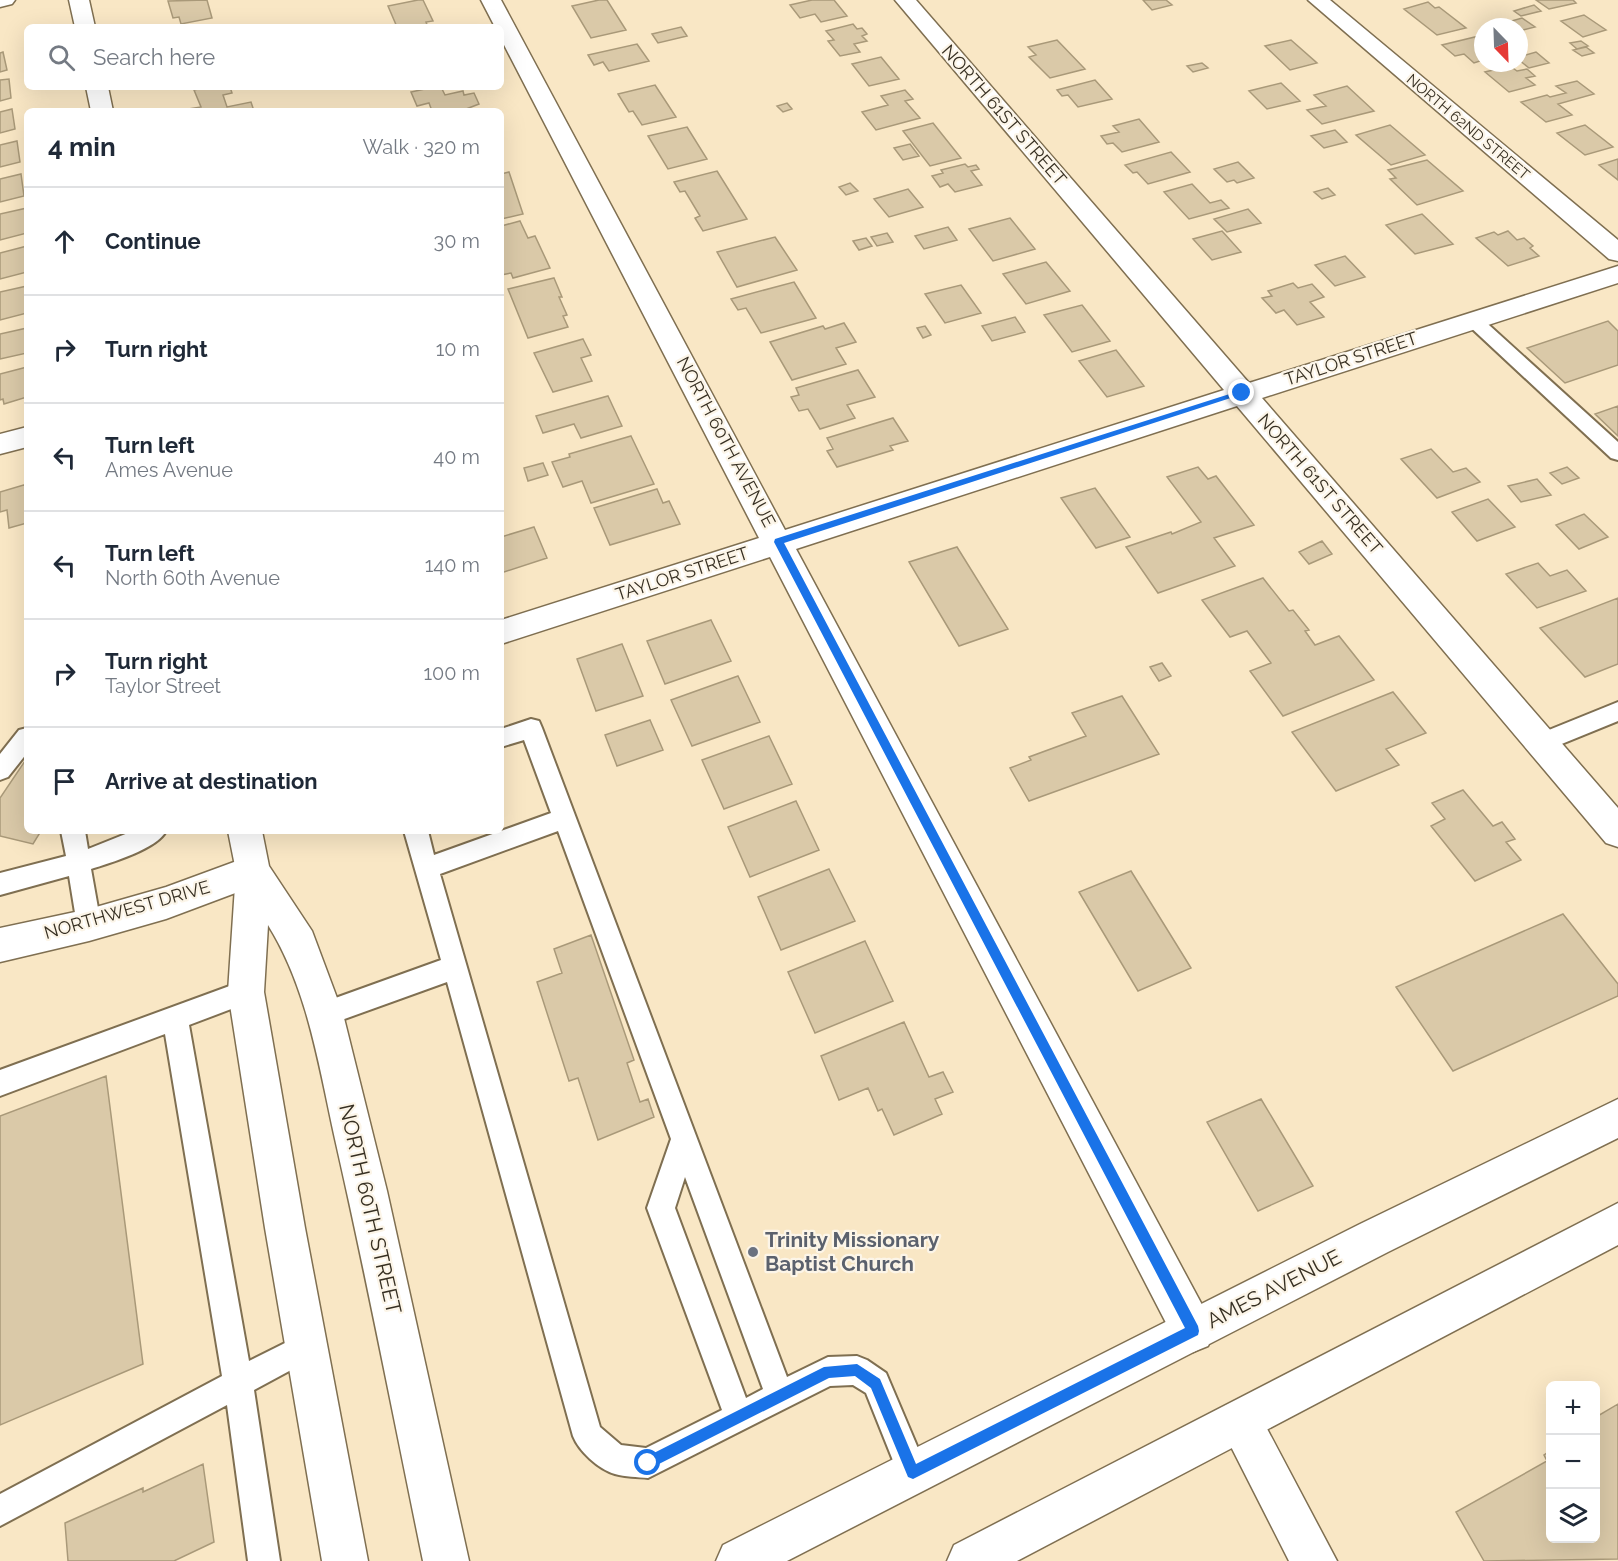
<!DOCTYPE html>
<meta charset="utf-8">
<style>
body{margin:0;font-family:Raleway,sans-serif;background:#f6f6f7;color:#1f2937}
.controls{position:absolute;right:18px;bottom:18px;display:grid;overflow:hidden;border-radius:9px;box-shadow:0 6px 24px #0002}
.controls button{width:54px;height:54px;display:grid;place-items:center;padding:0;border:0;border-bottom:2px solid #e0e1e3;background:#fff;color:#1f2937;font:30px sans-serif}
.compass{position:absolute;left:1474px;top:18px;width:54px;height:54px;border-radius:50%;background:#fff;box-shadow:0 6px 24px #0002;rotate:157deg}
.stop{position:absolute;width:18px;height:18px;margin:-14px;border:4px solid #1a73e8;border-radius:50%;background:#fff}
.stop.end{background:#1a73e8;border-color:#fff;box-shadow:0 2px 6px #0008}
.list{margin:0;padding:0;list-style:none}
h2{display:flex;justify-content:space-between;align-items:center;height:78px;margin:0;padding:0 24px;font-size:26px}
h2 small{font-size:20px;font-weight:400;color:#747a83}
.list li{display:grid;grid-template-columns:39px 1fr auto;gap:18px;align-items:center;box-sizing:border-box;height:108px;padding:0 24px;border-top:2px solid #e0e1e3}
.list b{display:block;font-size:22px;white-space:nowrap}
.list p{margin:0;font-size:20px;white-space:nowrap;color:#747a83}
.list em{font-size:20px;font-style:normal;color:#747a83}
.icon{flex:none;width:33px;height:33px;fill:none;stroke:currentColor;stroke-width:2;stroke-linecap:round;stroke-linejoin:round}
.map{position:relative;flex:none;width:1618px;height:1561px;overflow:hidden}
.search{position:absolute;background:#fff;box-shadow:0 6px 24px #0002;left:24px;top:24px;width:480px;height:66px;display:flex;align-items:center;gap:15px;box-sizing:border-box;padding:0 21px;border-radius:9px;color:#747a83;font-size:22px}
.panel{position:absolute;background:#fff;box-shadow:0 6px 24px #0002;left:24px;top:108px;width:480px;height:726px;border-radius:9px}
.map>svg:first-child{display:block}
.building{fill:#dac9a8;stroke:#a99979;stroke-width:1.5}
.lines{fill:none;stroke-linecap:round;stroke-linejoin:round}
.service-casing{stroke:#7f6f51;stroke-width:4}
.minor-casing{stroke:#7f6f51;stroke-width:3}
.secondary-casing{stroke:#7f6f51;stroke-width:3}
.primary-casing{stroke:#7f6f51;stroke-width:3}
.service{fill:#fff;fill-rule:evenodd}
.minor{fill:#fff;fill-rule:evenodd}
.secondary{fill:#fff;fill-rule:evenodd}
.primary{fill:#fff;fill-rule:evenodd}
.route{fill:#1a73e8}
.worship-dot{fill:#6b7280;stroke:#fcf5e8;stroke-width:2}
.labels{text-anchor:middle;stroke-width:4.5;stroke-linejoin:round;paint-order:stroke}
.far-street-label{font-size:15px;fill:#362f22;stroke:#fcf5e8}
.street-label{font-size:18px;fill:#362f22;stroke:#fcf5e8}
.near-street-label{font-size:21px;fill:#362f22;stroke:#fcf5e8}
.near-worship-label{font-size:21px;font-weight:bold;fill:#5b616d;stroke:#fcf5e8;text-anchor:start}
</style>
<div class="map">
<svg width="1618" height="1561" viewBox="0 0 1618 1561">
<rect width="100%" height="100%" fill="#f9e7c5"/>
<path class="building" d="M207,0L212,18L181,24L179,17L173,18L168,1Z
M418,0H423L433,21L426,22L428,27H397L388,6Z
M599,0H607L626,30L591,38L572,6Z
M812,0H834L847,16L821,22L815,14L800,18L790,5Z
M1143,0H1166L1172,5L1152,10Z
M1536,0H1573L1576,3L1549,9Z
M1428,2L1435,8L1439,7L1466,28L1437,35L1404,9Z
M1534,5L1541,11L1521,16L1514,11Z
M1584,15L1606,30L1583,37L1561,21Z
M1522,18L1535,27L1519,31V27L1494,26Z
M853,24L857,29L862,28L867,34L862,36L867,41L854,44L860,52L840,56L828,41L834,40L826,31Z
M681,27L687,36L658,43L652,34Z
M1483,35V60L1474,63L1464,54L1455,56L1442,45Z
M1057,40L1085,69L1050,78L1029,57L1036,55L1028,47Z
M1291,40L1317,63L1290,70L1265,46Z
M1581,41L1588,46L1577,49L1570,43Z
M637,44L649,61L609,71L603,62L594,65L588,55Z
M1586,47L1594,53L1582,56L1573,50Z
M3,52L7,70L0,72V53Z
M1536,52L1549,63L1529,68L1519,60V57Z
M881,57L899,79L869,86L852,64Z
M1202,63L1208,68L1193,72L1187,66Z
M1510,66L1517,71L1527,69L1535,76L1526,78L1535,85L1509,92L1485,72Z
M9,79L11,98L0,101V80Z
M1095,80L1112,99L1078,107L1068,95L1062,96L1057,90Z
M1577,81L1594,94L1558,104L1572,115L1546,122L1521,102L1547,95L1550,97L1566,93L1556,86Z
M1281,83L1300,101L1267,109L1249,91Z
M655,85L676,117L642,125L633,111L629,112L618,94Z
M1347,86L1374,111L1322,124L1307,110L1326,106L1314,95Z
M206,87H230L232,93L223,95L227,107L251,102L254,111H189V109L201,107L194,90Z
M434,87H441L445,95L463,91L464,95L474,93L479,104L461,111H432L429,103L417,106L411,92Z
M905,90L913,99L905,101L920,118L876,130L862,112L888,105L881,96Z
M787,103L792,109L783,112L777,106Z
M12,109L15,129L0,133V112Z
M1139,119L1159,142L1122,152L1113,143L1107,144L1101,136L1119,132L1113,126Z
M933,123L961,158L930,166L903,131Z
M1390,125L1425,155L1391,165L1356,135Z
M1585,125L1613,147L1585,155L1557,133Z
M687,127L707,159L668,169L648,136Z
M1335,130L1347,142L1324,148L1311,136Z
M17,141L20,162L0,167V145Z
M910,144L919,156L903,160L894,148Z
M1171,152L1190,172L1148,184L1137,172L1133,173L1125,165Z
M1618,159V180L1599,165Z
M1427,160L1463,191L1417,205L1390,179L1396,178L1388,170Z
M1238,162L1254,178L1237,183L1234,180L1227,182L1214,169Z
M965,164L968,167L976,165L979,169L971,171L982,185L955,192L948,184L940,187L932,176L943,173L941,170Z
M717,171L747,219L703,231L695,218L700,216L685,191L680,192L674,182Z
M509,172L523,214L501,219V174Z
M21,174L24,196L0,202V179Z
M850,183L858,191L846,195L839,187Z
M1192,184L1210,203L1221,200L1229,208L1189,219L1164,192Z
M1328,188L1335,195L1322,199L1314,192Z
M908,189L923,207L889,217L874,199Z
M27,208V233L0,240V214Z
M1248,209L1261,223L1227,232L1214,219Z
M1422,214L1453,244L1415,254L1386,225Z
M1010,218L1035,249L993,261L969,229Z
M520,221L528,238L535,236L550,268L513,278L511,273L501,275V226Z
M948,227L957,240L924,249L915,236Z
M1222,231L1241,252L1212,260L1193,239Z
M1508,231L1517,240L1524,238L1533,246L1530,248L1539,256L1508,266L1476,238L1494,232L1498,235Z
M887,233L893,242L877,246L871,237Z
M775,237L797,270L737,287L717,252Z
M866,238L872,246L859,250L853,241Z
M27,246V272L0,279V253Z
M1345,256L1365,277L1335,286L1315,265Z
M1046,262L1070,291L1026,304L1003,274Z
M554,278L562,297H559L567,315L563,316L568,327L528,338L508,289Z
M794,282L816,318L761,333L746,308L738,310L731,299Z
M1293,283L1298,288L1312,284L1324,297L1310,302L1324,317L1297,325L1284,310L1276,313L1262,298L1272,296L1268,291Z
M961,285L981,313L945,323L925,294Z
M27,286V313L0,320V292Z
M1082,305L1110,341L1072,352L1044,315Z
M1015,317L1025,332L992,341L982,326Z
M1608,321L1618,331V365L1565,383L1527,348Z
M844,323L856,342L836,348L846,364L792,380L770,342L823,326L825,329Z
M925,326L931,335L923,338L917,328Z
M27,328V353L0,359V334Z
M583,339L591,355L581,358L592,381L553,392L534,353Z
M1116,350L1144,386L1107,397L1079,361Z
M27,367V397L4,404L3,399L0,400V374Z
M858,370L875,397L847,405L855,418L820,429L808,409L799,411L791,397L799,395L796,388Z
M608,396L622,426L581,438L574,424L543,433L536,416Z
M1618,406V436L1595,414Z
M893,418L908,441L890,446L893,450L837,467L827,451L833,449L827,438Z
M631,436L654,484L591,503L582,481L563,487L552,462L570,457L569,454Z
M1431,449L1453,472L1466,468L1480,482L1437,498L1401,459Z
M543,463L548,475L528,481L524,468Z
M1198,467L1208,479L1216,476L1254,525L1214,538L1235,566L1158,593L1126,547L1171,532L1172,534L1201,522L1167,477Z
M1567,467L1579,478L1562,484L1550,473Z
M1537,479L1551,495L1521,502L1508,486Z
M27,484V523L9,528L7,510L0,512V492Z
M1095,488L1130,537L1096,548L1061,498Z
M657,489L663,503L669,501L680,524L610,545L594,508Z
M1488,499L1515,527L1477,541L1452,512Z
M1584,514L1608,537L1579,549L1556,525Z
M534,527L547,558L501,573V537Z
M1322,541L1332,554L1309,564L1299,552Z
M957,547L1008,629L959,646L909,562Z
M1538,563L1550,576L1567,570L1586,591L1537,608L1506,574Z
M1263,578L1289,611L1293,610L1309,630L1305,631L1315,645L1339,636L1374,680L1283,716L1250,671L1271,663L1247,631L1230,637L1202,600Z
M1618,598V664L1585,677L1540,628Z
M711,620L731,661L665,684L647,641Z
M622,644L643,696L596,711L577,659Z
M1162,663L1171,676L1159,681L1150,667Z
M738,676L760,722L692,746L671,700Z
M1393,692L1426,733L1386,749L1399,765L1336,791L1292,732Z
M1122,696L1159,754L1029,801L1010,768L1031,760L1029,757L1086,736L1072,713Z
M650,720L663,750L617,766L605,735Z
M769,736L792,784L724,809L702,760Z
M27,758V831H41L33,844L0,836V798Z
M1463,790L1493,826L1502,822L1515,839L1506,842L1521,860L1475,881L1431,826L1445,819L1432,803Z
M796,801L819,850L750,877L728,827Z
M829,869L855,921L781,950L758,897Z
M1131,871L1191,968L1138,991L1079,892Z
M1563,914L1618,984V996L1453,1071L1396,987Z
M591,935L634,1060L627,1063L640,1102L648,1099L654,1117L598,1140L578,1078L569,1081L537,982L562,973L554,949Z
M865,941L893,1001L815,1033L788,972Z
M904,1022L929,1077L943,1072L953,1092L935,1099L942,1114L894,1135L882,1109L878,1111L868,1088L839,1100L821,1056Z
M106,1076L143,1364L0,1425V1116Z
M1261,1099L1313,1186L1258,1211L1207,1122Z
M1618,1404V1559L1484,1561L1456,1512L1547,1461L1544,1455L1550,1451V1538H1596V1417Z
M203,1464L214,1542L174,1561H68L65,1523L143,1488V1492Z"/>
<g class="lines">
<g class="service-casing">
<path id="service" d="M1473,314L1479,316L1618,442V460L1611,458L1467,324L1464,320L1467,316Z
M1618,702V721L1542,752L1534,750L1531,743L1534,736Z
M531,719L539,721L542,728L787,1377L828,1357L857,1356L867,1360L886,1373L928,1472L924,1483L913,1487L902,1483L866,1393L853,1385L830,1386L648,1478C637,1477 625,1477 615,1474C598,1469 579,1451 573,1436L447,982L325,1026L316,1023L312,1014L316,1005L441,960L404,831H428L434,855L551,813L524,740L501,747V729ZM558,831L671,1139L647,1208L722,1410L646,1448L621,1445L600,1427L440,874ZM685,1177L763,1389L746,1398L675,1208Z
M27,728V753L8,777L0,780V754L19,730Z
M61,831H85L88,849L133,831H166C157,849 110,863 91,869L101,925L98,933L89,936L80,933L77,925L69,876L0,895V873L66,856Z
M246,980L255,984L258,992L255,1000L189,1025L249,1361L307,1332L317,1336L321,1346L317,1356L254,1390L280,1561H248L227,1405L0,1526V1494L222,1376L165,1034L0,1096V1070Z"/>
</g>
<g class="minor-casing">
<path id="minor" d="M0,0H15L12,4L0,7Z
M481,0H501L785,530L1224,390L895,0H916L1249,383L1618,266V283L1262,398L1618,808V847L1606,843L1237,406L796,549L1208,1316L1214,1331L1208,1346L1193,1352L1178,1346L770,557L501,644V620L759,538L501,39V27H495Z
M1308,0H1330L1618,240V261L1609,259Z
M27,427V447L0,454V434Z
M253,855L265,860L270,871L265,882L166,919L89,941L0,962V928L89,909L166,887Z
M1240,1399L1255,1406L1337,1561H1289L1218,1421L1225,1406Z"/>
</g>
<g class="secondary-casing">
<path id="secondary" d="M69,0H89L95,27H75Z
M86,87H108L113,111H91Z
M228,831H262L269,866L312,931L343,1014L387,1191L469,1561H423C394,1420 367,1279 335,1139C319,1067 308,989 268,925L264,992L305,1228L368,1561H322L265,1228L228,992L236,871Z"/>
</g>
<g class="primary-casing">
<path id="primary" d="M1618,1099V1138L1388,1252L787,1561H716L723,1545L1360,1224Z
M1618,1203V1245L1017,1561H947L954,1545Z"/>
</g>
<use href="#service" class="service"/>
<use href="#minor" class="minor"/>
<use href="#secondary" class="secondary"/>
<use href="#primary" class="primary"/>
</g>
<path class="route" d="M1239,391L1246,393L784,543L1198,1326L1199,1331L1198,1335L913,1479L908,1477L871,1388L855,1376L829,1378L653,1467L648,1469L644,1467L642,1463L644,1458L824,1367L857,1364L880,1379L916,1464L1185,1328L774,542L775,539Z"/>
<circle class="worship-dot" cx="753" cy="1252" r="6"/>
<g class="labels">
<g class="far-street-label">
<text transform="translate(1468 127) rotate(40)" y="5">NORTH 62ND STREET</text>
</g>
<g class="street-label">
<text transform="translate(1004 115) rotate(49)" y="6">NORTH 61ST STREET</text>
<text transform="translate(1351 359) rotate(-18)" y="6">TAYLOR STREET</text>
<text transform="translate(726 442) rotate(62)" y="6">NORTH 60TH AVENUE</text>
<text transform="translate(1320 484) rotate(49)" y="6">NORTH 61ST STREET</text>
<text transform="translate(682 574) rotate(-18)" y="6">TAYLOR STREET</text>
<text transform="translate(127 910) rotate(-16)" y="6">NORTHWEST DRIVE</text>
</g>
<g class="near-street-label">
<text transform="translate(370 1209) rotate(77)" y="7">NORTH 60TH STREET</text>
<text transform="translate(1274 1289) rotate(-27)" y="7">AMES AVENUE</text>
</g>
<g class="near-worship-label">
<text x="765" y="1247">Trinity Missionary<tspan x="765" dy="24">Baptist Church</tspan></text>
</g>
</g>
</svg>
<div class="controls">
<button>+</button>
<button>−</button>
<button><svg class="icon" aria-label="layers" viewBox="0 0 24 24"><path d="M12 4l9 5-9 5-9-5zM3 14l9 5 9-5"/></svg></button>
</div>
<svg class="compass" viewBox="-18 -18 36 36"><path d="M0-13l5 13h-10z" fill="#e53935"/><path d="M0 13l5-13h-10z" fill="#747a83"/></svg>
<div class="stop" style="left:648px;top:1463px"></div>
<div class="stop end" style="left:1242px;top:393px"></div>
<div class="search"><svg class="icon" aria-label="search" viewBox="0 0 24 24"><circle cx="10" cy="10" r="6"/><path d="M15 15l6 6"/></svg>Search here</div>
<section class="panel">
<h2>4 min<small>Walk · 320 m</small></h2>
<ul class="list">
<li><svg class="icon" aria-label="ahead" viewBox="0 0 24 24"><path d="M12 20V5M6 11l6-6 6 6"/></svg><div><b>Continue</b></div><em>30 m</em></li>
<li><svg class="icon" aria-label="right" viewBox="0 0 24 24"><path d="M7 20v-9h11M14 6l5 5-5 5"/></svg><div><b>Turn right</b></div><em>10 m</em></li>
<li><svg class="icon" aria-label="left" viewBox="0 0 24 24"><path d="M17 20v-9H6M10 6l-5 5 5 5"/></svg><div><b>Turn left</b><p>Ames Avenue</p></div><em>40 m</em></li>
<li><svg class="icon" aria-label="left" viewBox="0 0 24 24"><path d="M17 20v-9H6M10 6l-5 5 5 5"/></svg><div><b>Turn left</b><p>North 60th Avenue</p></div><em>140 m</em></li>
<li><svg class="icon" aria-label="right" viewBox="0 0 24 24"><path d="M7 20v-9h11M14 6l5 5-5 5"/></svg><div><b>Turn right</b><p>Taylor Street</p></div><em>100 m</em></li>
<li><svg class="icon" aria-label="arrive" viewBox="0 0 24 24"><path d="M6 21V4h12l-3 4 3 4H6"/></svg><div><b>Arrive at destination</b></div></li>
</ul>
</section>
</div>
